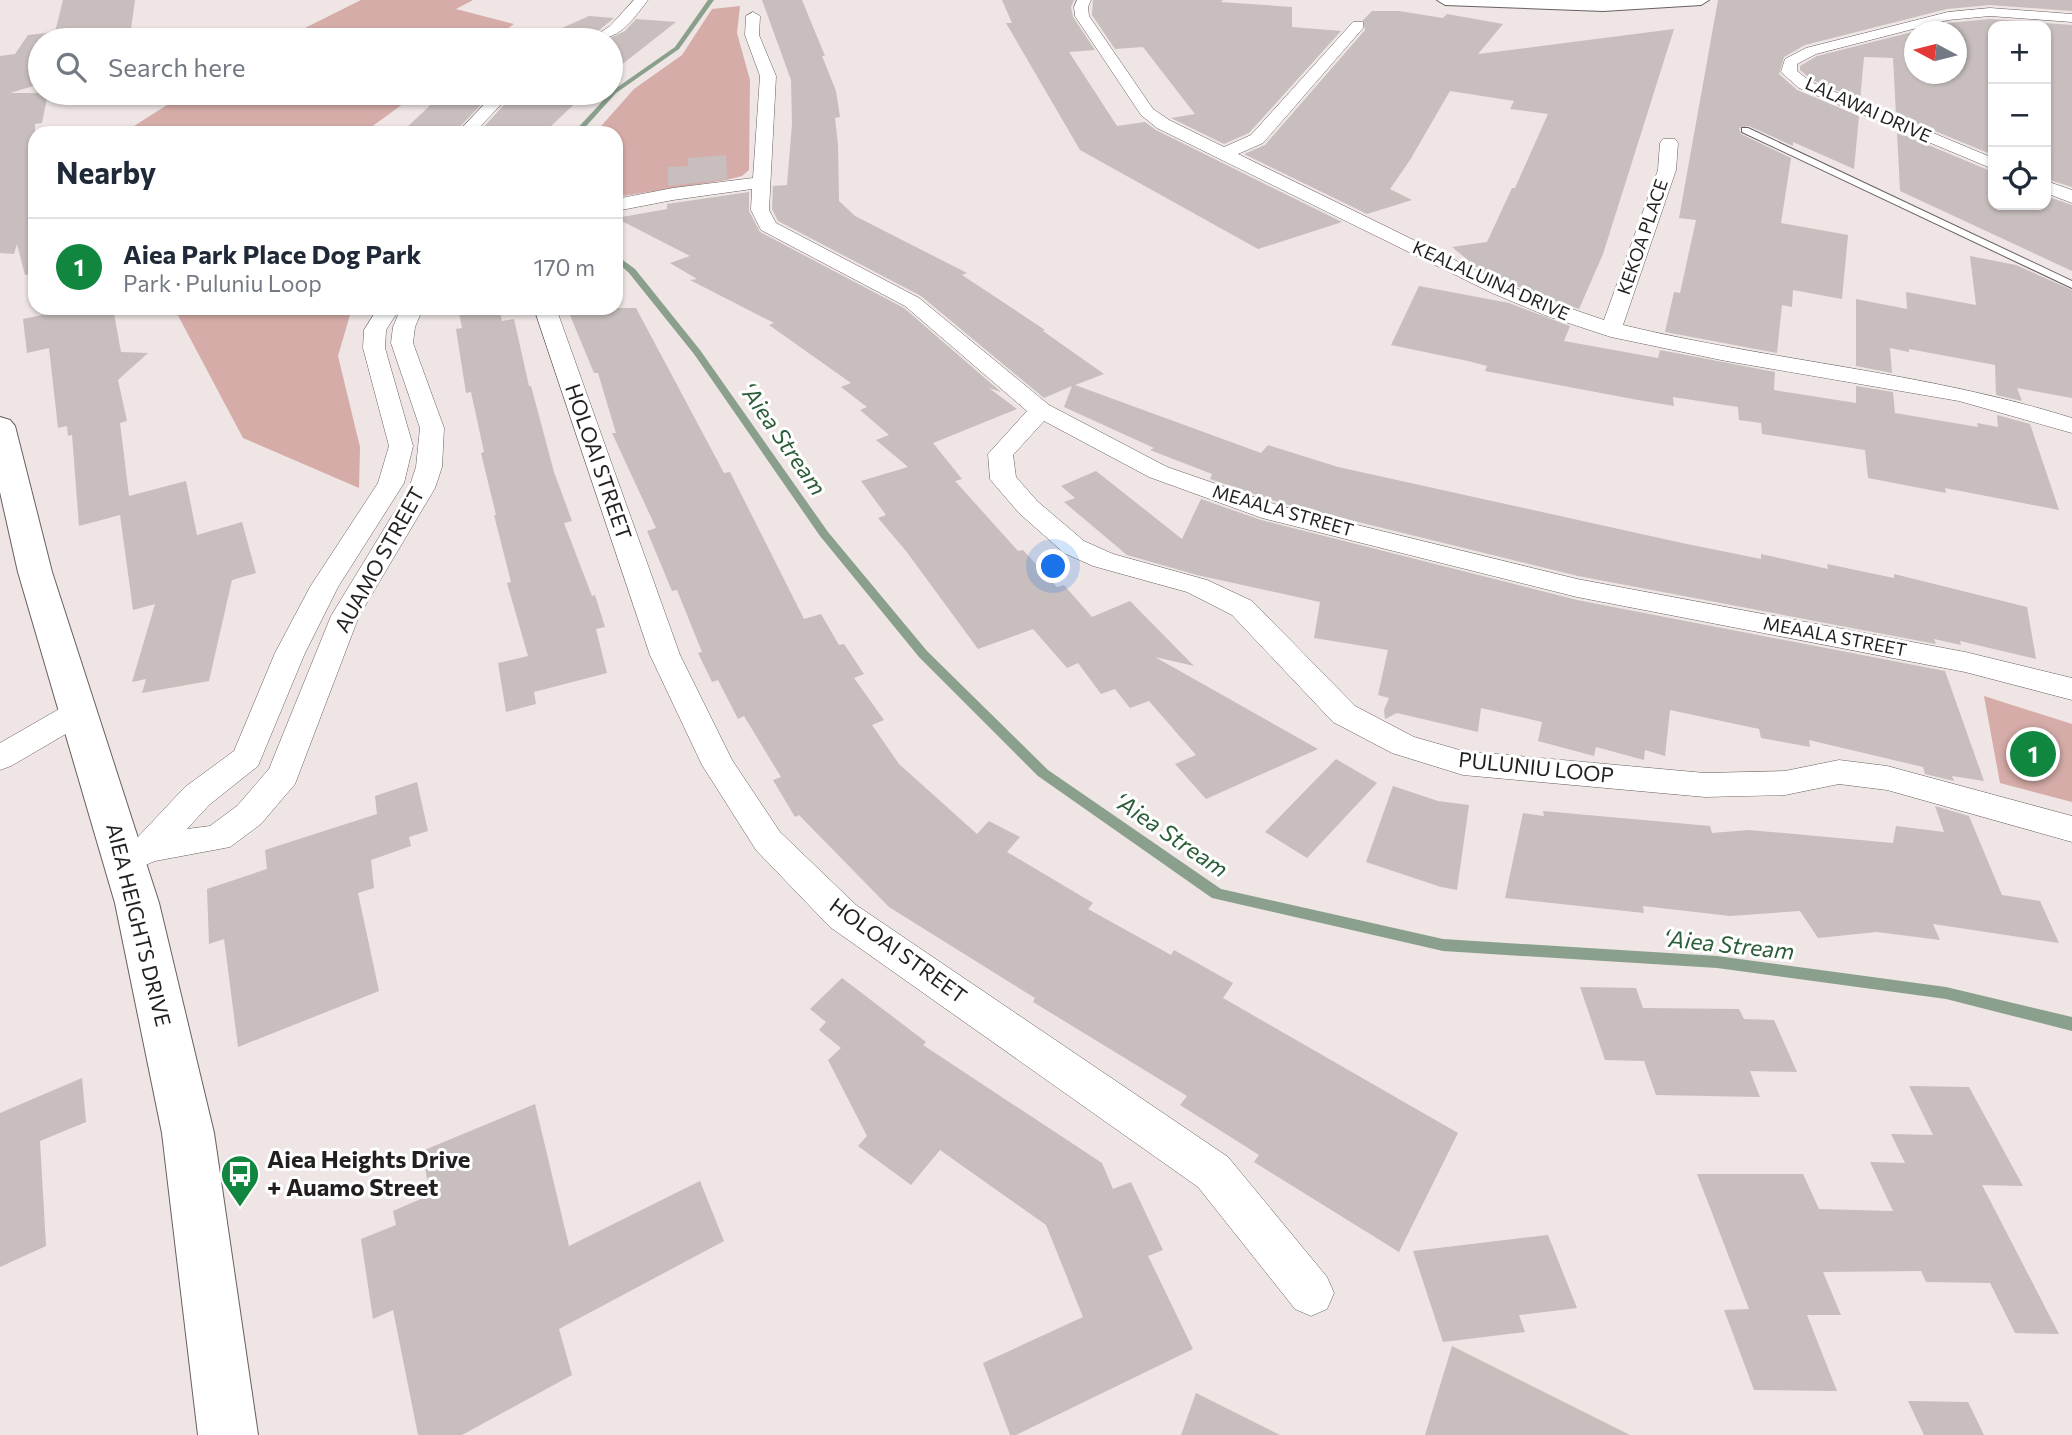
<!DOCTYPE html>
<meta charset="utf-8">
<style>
body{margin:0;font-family:Commissioner,sans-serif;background:#f2f2f3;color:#1f2937}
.controls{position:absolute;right:21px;top:21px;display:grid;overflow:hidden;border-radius:14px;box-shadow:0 2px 5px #0004}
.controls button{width:63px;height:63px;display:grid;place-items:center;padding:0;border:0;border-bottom:2px solid #e0e1e3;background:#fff;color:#1f2937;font:35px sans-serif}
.compass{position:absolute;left:1904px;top:21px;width:63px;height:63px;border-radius:50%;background:#fff;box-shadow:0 2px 5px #0004;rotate:277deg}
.you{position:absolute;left:1054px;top:567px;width:24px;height:24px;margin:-18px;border:5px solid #fff;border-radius:50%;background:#1a73e8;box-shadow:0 0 0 10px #1a73e833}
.badge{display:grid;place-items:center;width:46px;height:46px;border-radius:50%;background:#10863f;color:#fff;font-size:23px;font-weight:700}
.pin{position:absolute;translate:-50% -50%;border:4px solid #fff;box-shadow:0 2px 7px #0006}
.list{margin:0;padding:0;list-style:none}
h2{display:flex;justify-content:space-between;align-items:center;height:91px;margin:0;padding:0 28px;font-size:30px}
h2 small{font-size:23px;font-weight:400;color:#747a83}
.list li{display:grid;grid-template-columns:46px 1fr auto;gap:21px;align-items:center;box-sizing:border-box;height:98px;padding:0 28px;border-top:2px solid #e0e1e3}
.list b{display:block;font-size:26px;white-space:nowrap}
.list p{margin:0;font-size:23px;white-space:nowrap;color:#747a83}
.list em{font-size:23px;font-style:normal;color:#747a83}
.icon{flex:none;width:38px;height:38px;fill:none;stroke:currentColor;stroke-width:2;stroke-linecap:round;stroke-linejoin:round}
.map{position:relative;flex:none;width:2072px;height:1435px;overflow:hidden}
.search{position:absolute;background:#fff;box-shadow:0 2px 5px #0004;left:28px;top:28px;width:595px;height:77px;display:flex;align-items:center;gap:18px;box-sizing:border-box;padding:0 24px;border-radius:38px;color:#747a83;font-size:26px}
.panel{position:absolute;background:#fff;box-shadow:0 2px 5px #0004;left:28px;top:126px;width:595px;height:189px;border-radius:21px}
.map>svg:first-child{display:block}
.green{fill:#d5aca8}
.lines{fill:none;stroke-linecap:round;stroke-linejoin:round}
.stream{fill:#8aa08d;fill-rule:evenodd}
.building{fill:#c7bebd;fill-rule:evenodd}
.lane-casing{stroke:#686060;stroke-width:2}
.street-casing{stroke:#686060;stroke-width:1}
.secondary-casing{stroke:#686060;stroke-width:2}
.lane{fill:#fff;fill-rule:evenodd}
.street{fill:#fff;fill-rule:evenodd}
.secondary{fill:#fff;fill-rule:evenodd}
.labels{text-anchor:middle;stroke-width:6;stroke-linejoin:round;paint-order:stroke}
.far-street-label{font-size:18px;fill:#221f1e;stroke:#fff}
.street-label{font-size:21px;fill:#221f1e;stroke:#fff}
.water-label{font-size:23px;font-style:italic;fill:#2b5d38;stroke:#fff}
.near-poi-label{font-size:24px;font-weight:bold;fill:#221f1e;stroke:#fff;text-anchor:start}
</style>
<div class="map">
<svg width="2072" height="1435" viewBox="0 0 2072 1435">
<rect width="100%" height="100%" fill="#eee5e4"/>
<path class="green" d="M361,0H473L456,9L514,24L492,40H281Z
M740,6L737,33L750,80L749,170L742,176L726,180L616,197V133H595L634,89L682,55L712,9Z
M186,93H418L363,133H123Z
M174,308H352L338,356L360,447L359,488L243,438Z
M1984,696L2072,724V802L2000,783Z"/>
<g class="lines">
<path class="stream" d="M708,0H714L679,49L616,93L580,133H573L612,91L675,47Z
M616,255L635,269L700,350L828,532L927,651L1048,770L1221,889L1443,939L1717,956L1946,987L2072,1017V1031L1946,999L1717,968L1443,951L1212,898L1038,776L919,657L820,536L694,354L629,273L616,261Z"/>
</g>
<path class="building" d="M63,0H135L131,29L122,30L117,40H40V84L10,93H48L42,123L35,124V274L25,275L17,244L14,254L0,253V56L15,54L28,35L55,32Z
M762,0H802L825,56H822L836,91L840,117L835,118L838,145L839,201L855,216L967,273L962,275L1045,330L1043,331L1104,374L1075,385L1261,453L1268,445L1338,467L1682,543L1761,559V554L1828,569L1827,564L1894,578V574L2027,607L2036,659L1960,641L1961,645L1934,639L1936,644L1578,576L1281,503L1210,479L1212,474L1150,450L1154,448L1064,407L1072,386L1044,398L921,296L778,221L772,209L773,186L787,185L792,124L791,80Z
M1002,0H1074L1071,7L1073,17L1095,50L1069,52L1117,126L1145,122L1156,130L1342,222L1258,249L1080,150L1006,23H1012Z
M1093,0H1223L1221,2L1292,7V27L1341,31L1249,133L1224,144L1171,118L1195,114L1143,47L1115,49L1092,15Z
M1718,0H2072V11L1990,5L1947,9L1805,45L1784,57L1779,74L1797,90L1859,116L1854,169L1793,142V146L1749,126L1739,128L1741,134L1791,158L1781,223L1848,235L1842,299L1793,290L1792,307L1782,305L1777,353L1665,332L1674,292L1680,293L1696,220L1679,218Z
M1372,11H1399L1443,18L1447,14L1503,24L1478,54L1674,29L1603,254L1579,309L1535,294L1480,270L1452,247L1487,242L1512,188H1515L1548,114L1510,109L1514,101L1450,91L1410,160L1390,189L1412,200L1367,214L1244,154L1265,145L1365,30L1363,20Z
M589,16L614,18L587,40H535Z
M636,19L676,22L611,73V40H606L625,31Z
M1990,19L2072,25V187L2046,179V26H1993V155L1896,115L1893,58L1864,57L1860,100L1812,80L1800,70V66L1817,56L1948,23ZM1914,32H1956V74H1914Z
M443,93H492L454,133H401Z
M515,93H586L550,127L538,126L532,133H478Z
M1897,132L1993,172V205H2046V196L2072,205V271L1900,191Z
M726,155L727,179L668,186V167L688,166V158Z
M749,192V211L760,232L904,308L1001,392L989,388L1017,409L933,443L962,479L955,481L1018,551L1023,550L1057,587L1064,585L1092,617L1130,601L1194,666L1155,657L1318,749L1206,799L1175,764L1196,755L1149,701L1130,708L1115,689L1101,694L1078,663L1067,668L1033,629L978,649L906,551L878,518L886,515L861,481L908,467L876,440L889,435L860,410L867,407L841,387L851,383L769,325L774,323L690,280L697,279L670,263L690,256L616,218L667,209V204Z
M1970,256L2016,265L2072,290V398L2017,388L2022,401L1996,395L1995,365L1909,349V352L1890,348L1892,373L1856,366V299L1907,309L1906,292L1976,305Z
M1419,286L1509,303L1570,326L1564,341L1658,358L1660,350L1775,372L1774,390L1856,403V386L1893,392L1895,413L1978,427L1977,423L1998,427L1997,415L2030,424L2059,510L1945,488L1946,493L1868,478L1865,450L1762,434L1761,423L1739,420L1738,407L1673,397L1674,406L1638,400L1485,371L1487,366L1468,361L1391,345Z
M75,308H113L121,352L148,353L118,380L127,421L120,423L129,496L186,481L197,535L242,522L256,573L232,580L209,681L142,693L146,679L132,682L155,604L133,610L120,515L79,526L72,435L68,436L67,426L58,428L49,348L27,353L23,319Z
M458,308H499L502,321L514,319L529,386H531L554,472L572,521L564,523L592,596L595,595L605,627L596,629L607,673L534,692L536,704L506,712L498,663L528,656L507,583L511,582L494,515H496L481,453L484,452L471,392L466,393L456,329L462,328Z
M567,308H636L724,473L730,472L804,619L821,614L839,645L844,644L864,674L854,678L884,720L872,725L899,764L977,834L989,821L1020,837L1007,852L1093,903L1088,909L1171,955L1174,950L1233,983L1223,998L1458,1133L1399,1252L1254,1162L1259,1155L1180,1105L1187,1096L1033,1002L1035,998L889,907L799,815L795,817L773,780L781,777L744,716L738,719L718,680L712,682L698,653L702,652L677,590L672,591L647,531L656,528L612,433H616L598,373H594Z
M1096,471L1182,539L1201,499L1261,520L1577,600L1945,671L1984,781L1952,776L1954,781L1925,774L1923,767L1809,740L1810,747L1761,738L1759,729L1670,710L1665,756L1645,750L1644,760L1596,747L1594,756L1538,741L1542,722L1481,708L1478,732L1397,713L1385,719L1384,710L1389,698L1378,695L1388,650L1314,638L1320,602L1197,575L1127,555L1064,502L1075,498L1061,486Z
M1336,759L1377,783L1307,858L1265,832Z
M417,782L428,831L409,837L411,846L371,860L374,888L358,893L379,991L238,1047L224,939L209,944L207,889L267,869L265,850L377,814L375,796Z
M1393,786L1438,801L1469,805L1457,890L1441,887L1366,862Z
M1935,806L1969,816L2002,895L2040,901L2059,943L1933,924L1940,940L1877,932L1818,938L1800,911L1730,916L1643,906L1644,913L1505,898L1523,813L1544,816L1543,811L1710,826L1712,833L1749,830L1893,843L1896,826L1944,832Z
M842,978L926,1042L923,1045L1102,1163L1113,1189L1131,1182L1163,1250L1148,1256L1193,1349L1016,1435H1010L983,1363L1083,1317L1046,1225L940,1150L911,1185L858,1146L867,1136L828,1060L841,1048L819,1030L826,1022L810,1009Z
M1580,987L1636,988L1643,1008L1739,1009L1744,1019L1774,1020L1797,1072L1750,1071L1760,1097L1656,1095L1644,1061L1605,1060Z
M82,1078L86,1122L40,1141L46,1246L0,1267V1113Z
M1909,1086L1969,1087L2023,1186L1982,1185L2059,1334L2015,1333L1990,1283L1926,1282L1921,1271L1823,1272L1841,1315H1807L1837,1391L1754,1390L1724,1310L1749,1309L1697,1174H1803L1819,1209L1893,1211L1870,1162L1905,1163L1891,1134L1933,1135Z
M535,1104L569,1246L700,1181L724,1241L559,1329L572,1375L462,1435H418L393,1310L373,1319L361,1239L396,1225L393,1211L430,1195L422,1151Z
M1548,1235L1577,1308L1519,1315L1525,1332L1443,1342L1413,1251Z
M1452,1346L1630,1435H1425Z
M1196,1393L1280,1435H1181Z
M1908,1401L1968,1402L1984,1435H1924Z"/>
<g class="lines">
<g class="lane-casing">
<path id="lane" d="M1742,128H1748L2072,281V288L1742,132Z"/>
</g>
<g class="street-casing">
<path id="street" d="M634,0H648C630,23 620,40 589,40L610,26Z
M1077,0H1091L1088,7L1089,16L1153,109L1169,120L1224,147L1251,135L1353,22H1363V28L1263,143L1238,154L1479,272L1534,296L1604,320L1658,170L1660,143L1663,139H1675L1678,143L1676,170L1623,325C1772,361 1926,372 2072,418V433L1959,401L1726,361L1611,337L1547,316L1492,293L1157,128L1141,115L1075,16L1074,7Z
M1990,8L2072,14V22L1990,16L1948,20L1816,54L1797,64V71L1811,82L1993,158V169L1799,88L1781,72L1785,59L1806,48L1948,12Z
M753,12L760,16L759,35L776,76L769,210L776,223L919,298L1049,405L1167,467L1280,506L1577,579L1965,652L2072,678V700L1965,672L1577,597L1262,518L1149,477L1044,421L1013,455L1016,477L1037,501L1084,541L1113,554L1207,580L1252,601L1355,706L1414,737L1463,751L1705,773L1785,771L1839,760L1887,766L2072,816V842L1887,790L1839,784L1785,795L1705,797L1463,775L1392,753L1333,722L1232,615L1187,592L1093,566L1064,553L1019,513L994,484L990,479L988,454L1027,411L905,306L761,230L751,210L752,189L673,200L616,211V199L673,188L753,178L760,76L745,35L746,16Z
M495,93H512L474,133H457Z
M2046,181L2072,190V203L2046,193Z
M378,308H400L386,330L385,348L413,446L404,483L338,587L305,653L258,766L209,805L187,829L210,826L237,806L269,769L331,616L409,488L416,467L420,428L391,343L393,327L401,308H423L415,327L413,343L444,428L442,467L435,488L359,616L295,784L261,824L230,847L155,861L124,874L112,870L106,860L112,850L137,838L185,787L234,751L275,653L310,587L378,483L389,446L363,348L364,330Z
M534,308H556L680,655L732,760L780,832L856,905L1228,1157L1327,1277L1334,1293L1327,1309L1311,1316L1295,1309L1198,1187L830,927L756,850L702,765L650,655Z
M77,702L88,705L93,713L88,721L11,766L0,770V743L66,705Z"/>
</g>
<g class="secondary-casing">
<path id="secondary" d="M1437,0H1709L1701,5L1603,11L1445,5Z
M0,417L10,420L15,426L52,572L159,903L214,1133L258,1435H198L162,1133L115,903L18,572L0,492Z"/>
</g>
<use href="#lane" class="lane"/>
<use href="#street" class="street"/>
<use href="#secondary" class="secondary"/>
</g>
<defs>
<g id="bus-pin" transform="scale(2.0125)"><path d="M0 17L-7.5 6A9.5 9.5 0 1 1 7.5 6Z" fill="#10863f" stroke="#fff"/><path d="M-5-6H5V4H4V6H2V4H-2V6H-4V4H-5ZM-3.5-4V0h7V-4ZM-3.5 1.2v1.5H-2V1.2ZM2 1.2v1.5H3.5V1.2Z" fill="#fff"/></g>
</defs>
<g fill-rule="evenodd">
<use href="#bus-pin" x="240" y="1174"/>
</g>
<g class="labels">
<g class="far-street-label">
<text transform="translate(1868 110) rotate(24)" y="6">LALAWAI DRIVE</text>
<text transform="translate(1643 237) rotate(-71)" y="6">KEKOA PLACE</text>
<text transform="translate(1491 281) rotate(24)" y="6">KEALALUINA DRIVE</text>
<text transform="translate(1283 511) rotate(16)" y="6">MEAALA STREET</text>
<text transform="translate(1835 637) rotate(11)" y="6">MEAALA STREET</text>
</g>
<g class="street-label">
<text transform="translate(598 462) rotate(71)" y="7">HOLOAI STREET</text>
<text transform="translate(380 560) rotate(-61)" y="7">AUAMO STREET</text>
<text transform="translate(1536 768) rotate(6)" y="7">PULUNIU LOOP</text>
<text transform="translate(138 925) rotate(76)" y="7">AIEA HEIGHTS DRIVE</text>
<text transform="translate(898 951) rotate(36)" y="7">HOLOAI STREET</text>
</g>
<g class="water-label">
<text transform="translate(783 439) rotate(55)" y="8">ʻAiea Stream</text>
<text transform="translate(1171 835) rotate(34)" y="8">ʻAiea Stream</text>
<text transform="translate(1729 945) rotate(6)" y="8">ʻAiea Stream</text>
</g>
<g class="near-poi-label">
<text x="267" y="1168">Aiea Heights Drive<tspan x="267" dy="28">+ Auamo Street</tspan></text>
</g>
</g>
</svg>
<div class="controls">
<button>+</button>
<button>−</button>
<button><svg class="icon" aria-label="locate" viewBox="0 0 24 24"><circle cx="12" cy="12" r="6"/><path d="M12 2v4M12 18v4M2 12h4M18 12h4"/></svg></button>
</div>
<svg class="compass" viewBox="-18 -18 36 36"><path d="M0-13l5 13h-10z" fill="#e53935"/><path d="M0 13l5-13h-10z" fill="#747a83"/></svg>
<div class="you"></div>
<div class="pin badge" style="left:2033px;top:754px">1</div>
<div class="search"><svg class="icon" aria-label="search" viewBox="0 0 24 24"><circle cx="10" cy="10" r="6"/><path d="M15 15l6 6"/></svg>Search here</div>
<section class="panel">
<h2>Nearby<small></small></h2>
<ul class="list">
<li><span class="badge">1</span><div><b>Aiea Park Place Dog Park</b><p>Park · Puluniu Loop</p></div><em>170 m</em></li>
</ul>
</section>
</div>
